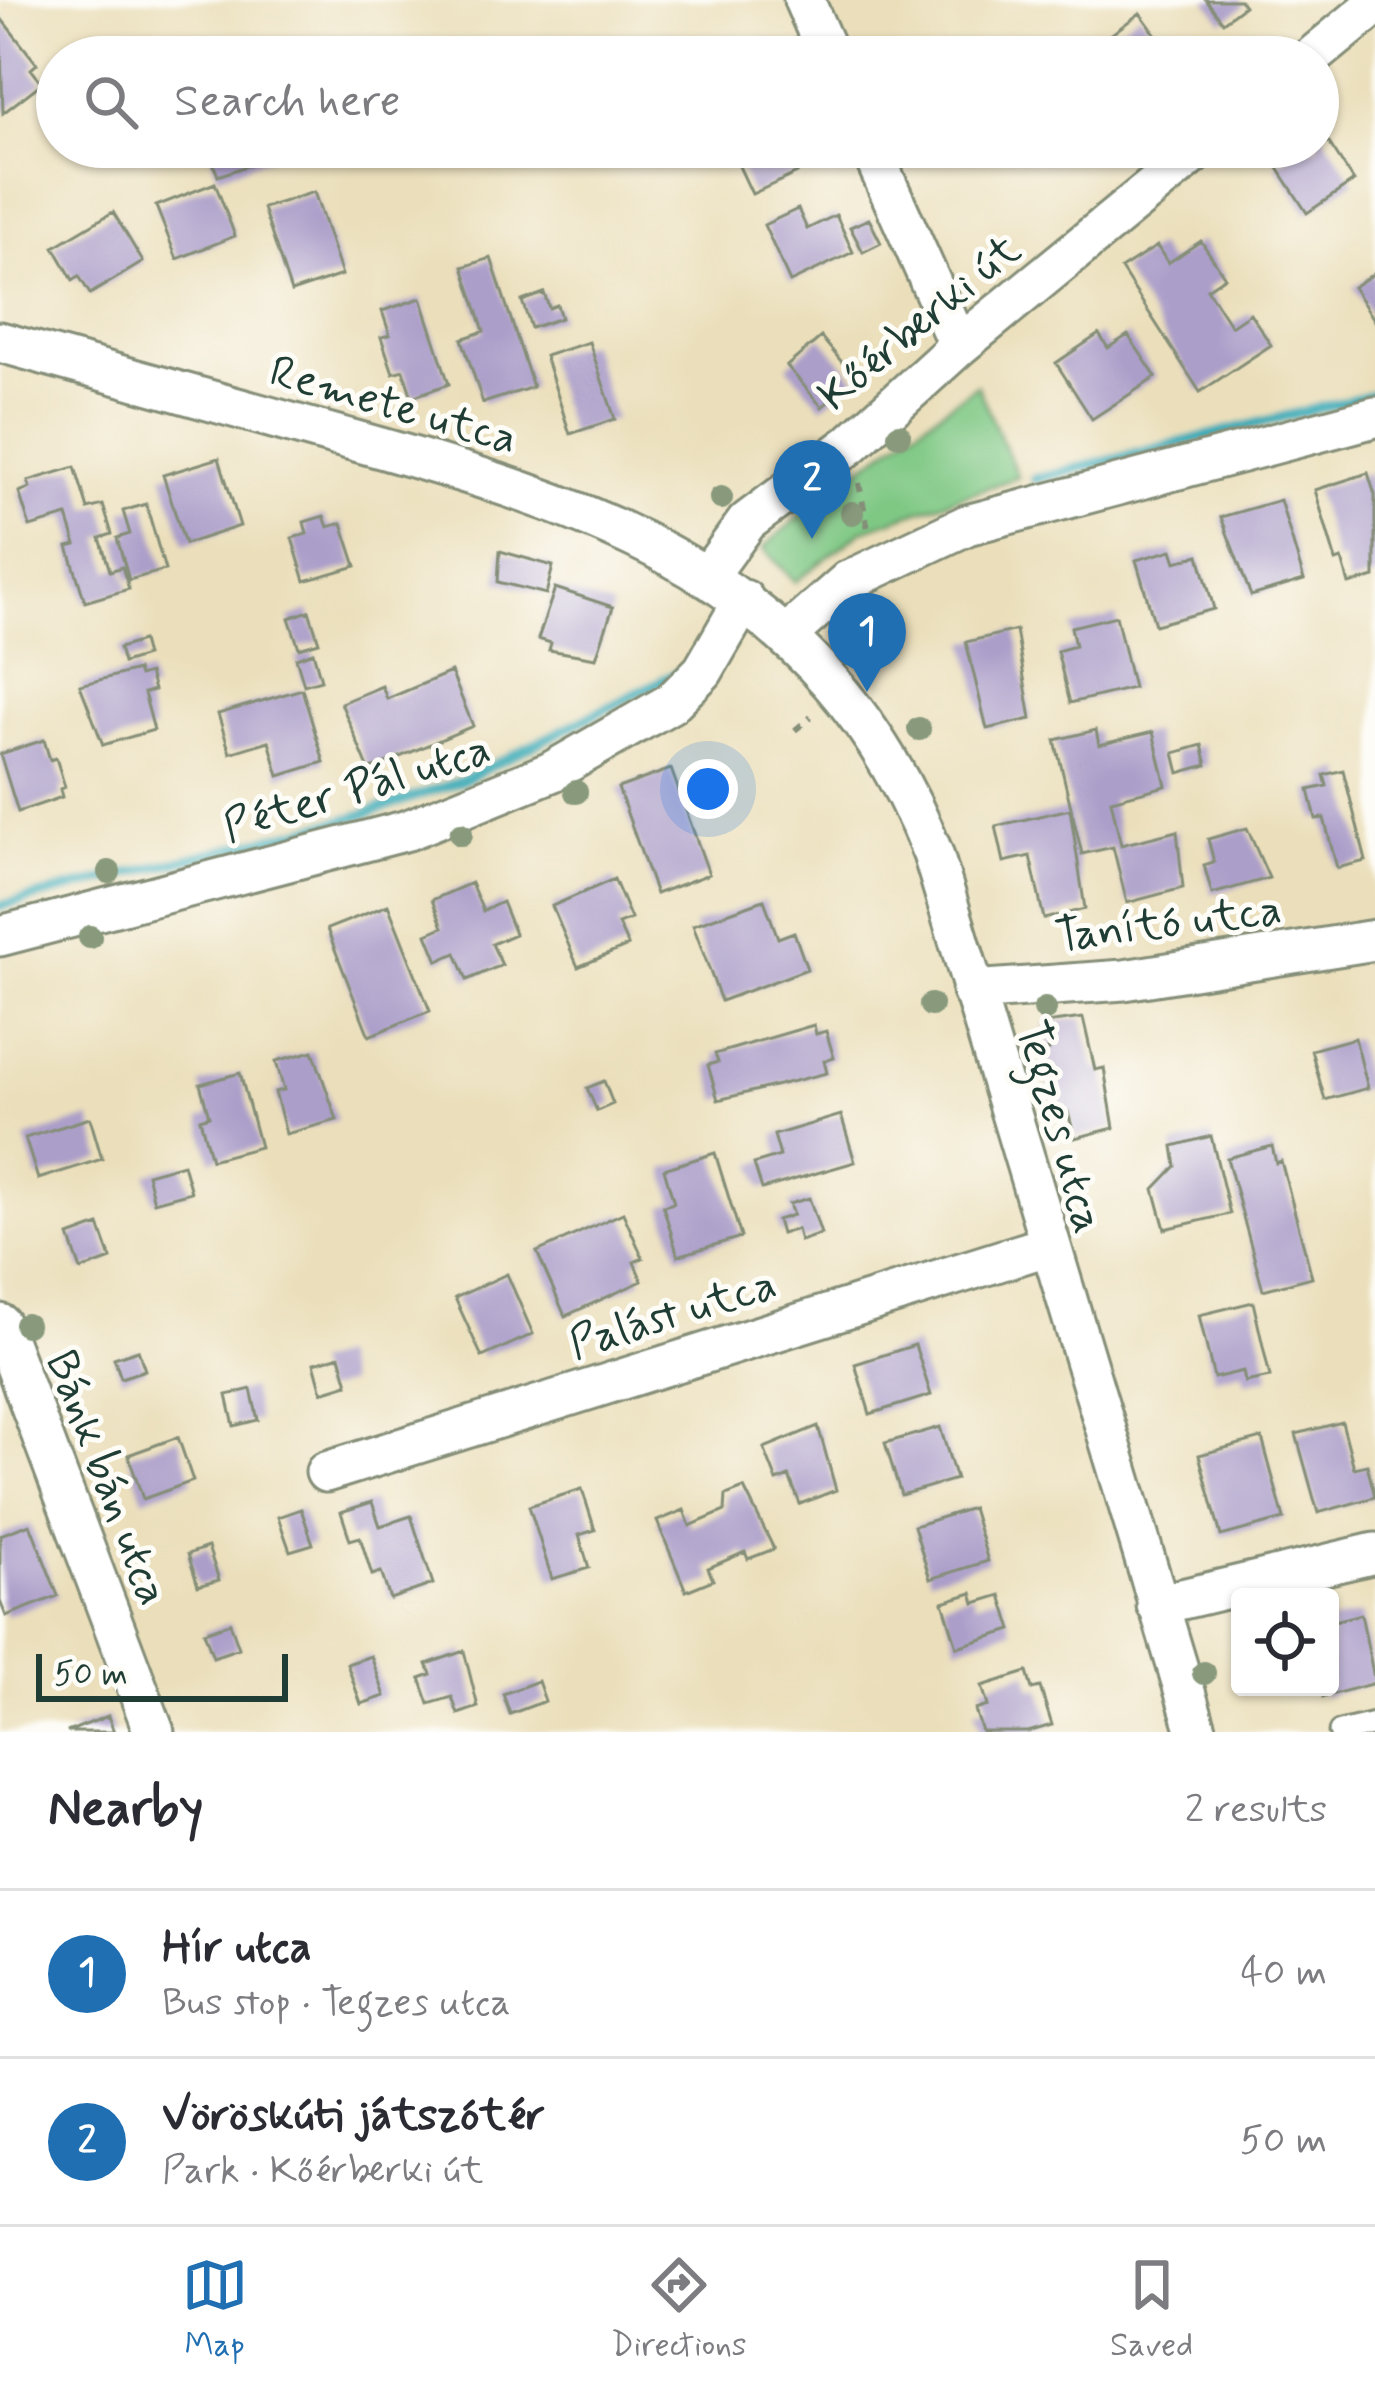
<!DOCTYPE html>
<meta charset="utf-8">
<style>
body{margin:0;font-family:Mynerve,sans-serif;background:#f2f2f3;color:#2b2b33}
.controls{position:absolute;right:36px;bottom:36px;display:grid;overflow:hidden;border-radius:12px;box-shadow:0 3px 9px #0004}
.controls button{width:108px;height:108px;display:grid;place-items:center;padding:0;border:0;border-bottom:3px solid #e1e1e2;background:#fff;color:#2b2b33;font:60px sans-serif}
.scale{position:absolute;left:36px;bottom:30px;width:252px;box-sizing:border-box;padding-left:12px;border:6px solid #1f3d34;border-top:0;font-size:33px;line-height:42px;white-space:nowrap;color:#1f3d34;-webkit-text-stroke:9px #fdfcf7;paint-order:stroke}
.you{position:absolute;left:708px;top:789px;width:42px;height:42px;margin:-30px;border:9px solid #fff;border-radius:50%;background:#1a73e8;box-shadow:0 0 0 18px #1a73e833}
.badge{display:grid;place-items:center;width:78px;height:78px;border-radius:50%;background:#1f6fb2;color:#fff;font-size:39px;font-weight:700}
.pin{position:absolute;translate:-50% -99px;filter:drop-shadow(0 3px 6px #0008)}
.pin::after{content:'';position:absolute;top:63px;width:42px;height:36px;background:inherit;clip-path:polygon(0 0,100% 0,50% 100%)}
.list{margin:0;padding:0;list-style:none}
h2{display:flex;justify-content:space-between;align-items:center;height:156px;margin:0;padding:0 48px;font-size:51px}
h2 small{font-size:39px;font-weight:400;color:#7c7c81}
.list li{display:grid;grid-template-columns:78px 1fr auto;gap:36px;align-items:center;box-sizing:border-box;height:168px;padding:0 48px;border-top:3px solid #e1e1e2}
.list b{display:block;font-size:45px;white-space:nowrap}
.list p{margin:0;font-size:39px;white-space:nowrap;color:#7c7c81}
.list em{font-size:39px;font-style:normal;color:#7c7c81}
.icon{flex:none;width:66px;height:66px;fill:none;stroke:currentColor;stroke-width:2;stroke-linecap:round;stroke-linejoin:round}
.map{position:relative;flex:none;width:1375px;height:1732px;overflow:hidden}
.search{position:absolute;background:#fff;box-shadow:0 3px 9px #0004;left:36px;right:36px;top:36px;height:132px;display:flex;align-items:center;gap:30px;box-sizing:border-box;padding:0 42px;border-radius:66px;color:#7c7c81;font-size:45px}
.sheet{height:492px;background:#fff}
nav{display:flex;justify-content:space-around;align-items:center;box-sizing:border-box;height:168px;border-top:3px solid #e1e1e2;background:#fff;font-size:33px;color:#7c7c81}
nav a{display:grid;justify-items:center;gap:6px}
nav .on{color:#1f6fb2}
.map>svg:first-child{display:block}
.green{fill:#7fc884;stroke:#4f825c;stroke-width:3}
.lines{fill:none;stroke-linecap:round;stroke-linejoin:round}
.stream{stroke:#3babb7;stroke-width:10}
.building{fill:#ab9ec9}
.service-casing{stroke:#858e78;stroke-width:27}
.minor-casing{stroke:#858e78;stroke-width:45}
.path{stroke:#858e78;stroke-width:6;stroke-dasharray:9 9;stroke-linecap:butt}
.service{stroke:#fff;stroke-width:21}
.minor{stroke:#fff;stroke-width:39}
.tree{fill:#88997c}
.labels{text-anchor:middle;stroke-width:10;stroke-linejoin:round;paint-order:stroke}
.street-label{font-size:45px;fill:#1f3d34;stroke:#fdfcf7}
</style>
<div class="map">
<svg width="1375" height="1732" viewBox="0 0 1375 1732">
<rect width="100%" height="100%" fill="#fdfcf7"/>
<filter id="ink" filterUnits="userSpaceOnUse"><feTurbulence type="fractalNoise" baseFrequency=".00833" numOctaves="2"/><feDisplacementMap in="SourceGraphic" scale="24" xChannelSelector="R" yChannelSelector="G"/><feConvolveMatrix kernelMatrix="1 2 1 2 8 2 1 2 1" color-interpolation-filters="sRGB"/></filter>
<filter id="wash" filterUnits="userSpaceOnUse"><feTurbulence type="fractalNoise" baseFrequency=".004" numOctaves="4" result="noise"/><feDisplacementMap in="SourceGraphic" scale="48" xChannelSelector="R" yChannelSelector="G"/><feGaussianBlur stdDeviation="2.7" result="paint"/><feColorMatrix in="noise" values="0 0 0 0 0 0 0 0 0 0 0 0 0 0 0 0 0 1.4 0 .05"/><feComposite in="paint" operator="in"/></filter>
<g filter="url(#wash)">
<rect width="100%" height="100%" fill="#ebdfbb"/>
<path class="green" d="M977,385L1018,477L863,530L795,582L763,548L830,490Z"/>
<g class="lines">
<path class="stream" d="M1035,479L1375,394
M0,906L355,817L461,781L675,674"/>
</g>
<g id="blocks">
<path class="building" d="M1206,0H1240L1244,6L1223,22Z
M1140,13L1172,57H1101L1094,47Z
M0,17L37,64L31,69L42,83L3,113Z
M658,41L663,57H612V56Z
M1318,126L1354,181L1307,213L1276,165L1303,147H1318Z
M213,147H288L289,151L218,176L208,149Z
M770,147H785L797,173L752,194L737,162Z
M215,183L235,236L177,259L156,206Z
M314,192L342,275L291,292L263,208Z
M798,209L807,229L836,215L853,252L790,282L764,225Z
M113,212L143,262L90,294L79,276L73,280L54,247Z
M869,219L881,243L863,252L850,227Z
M1201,241L1225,277L1207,289L1231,326L1250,313L1271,345L1200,392L1121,269L1157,246L1168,263Z
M491,258L533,387L483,403L462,339L484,331L463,267Z
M1375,273V321L1353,287Z
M544,293L549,308L557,305L561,318L531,328L522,301Z
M421,298L449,384L412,397L403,370L393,373L381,337L390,335L382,311Z
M1099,334L1108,348L1128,335L1156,377L1092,419L1056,363Z
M821,337L856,379L822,407L787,366Z
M589,342L615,419L570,434L545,356Z
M219,458L240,526L185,544L163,475Z
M75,467L88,509L103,505L112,534L100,538L110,571L122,567L129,589L85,602L68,547L76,545L67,516L30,527L19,492L30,488L28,481Z
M1368,473L1375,495V577L1349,584L1342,559L1336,561L1315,490Z
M1280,500L1304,580L1251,596L1221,517Z
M146,504L165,570L129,580L117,538L130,534L123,511Z
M324,516L328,527L342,523L356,566L305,581L292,538L307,534L304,522Z
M1172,550L1176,562L1199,555L1214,609L1155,625L1136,560Z
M500,551L553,566L546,594L498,582Z
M555,588L613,607L596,658L549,650L551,643L538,639Z
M309,611L319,642L299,648L289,618Z
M1116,616L1133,688L1070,703L1057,651L1075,646L1071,627Z
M1016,630L1031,719L987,729L966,642Z
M142,641L146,656L123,663L119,648Z
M313,652L321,680L304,685L296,658Z
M137,670L139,676L149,673L154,690L144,693L154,730L103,745L80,685Z
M451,672L473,726L369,770L341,703L382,686L387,699Z
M302,689L324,762L279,776L269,741L230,753L218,714Z
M1096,730L1099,745L1153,732L1166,786L1111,800L1121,845L1177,831L1183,888L1127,903L1113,847L1082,854L1055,740Z
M44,740L50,760L56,758L65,787L60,789L62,797L18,812L0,754Z
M1202,745L1207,765L1179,773L1174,753Z
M671,769L709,874L656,894L618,788Z
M1343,770L1366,861L1337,868L1324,818L1316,819L1309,790L1327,786L1324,775Z
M1070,809L1085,909L1044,919L1030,856L1004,862L996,826Z
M1247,828L1269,878L1212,894L1204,865L1214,862L1208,839Z
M614,879L631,919L618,924L628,946L578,967L552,906Z
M471,883L483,911L502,902L515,934L492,944L502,965L467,980L456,953L438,961L427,934L443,927L432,900Z
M764,900L778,938L794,932L807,969L721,1001L693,925Z
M388,905L430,1011L369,1036L327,929Z
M1083,1018L1095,1070L1104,1068L1114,1128L1075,1138L1068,1112L1057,1115L1040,1052L1049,1050L1045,1023Z
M814,1025L816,1034L826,1031L834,1058L824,1061L827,1073L718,1100L708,1065L718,1062L715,1054Z
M1355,1038L1368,1088L1325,1100L1311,1050Z
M313,1051L337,1120L286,1134L275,1092L284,1090L276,1061Z
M240,1073L260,1147L211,1160L200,1119L209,1116L200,1084Z
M604,1081L613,1104L597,1111L587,1088Z
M841,1115L855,1162L762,1189L754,1164L780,1156L774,1135Z
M90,1118L102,1159L38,1179L25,1138Z
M1211,1136L1230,1214L1165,1229L1154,1189L1176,1166L1173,1146Z
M1272,1146L1276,1163L1281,1161L1312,1277L1263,1290L1227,1158Z
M715,1153L741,1237L678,1256L663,1206L674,1203L664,1169Z
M183,1164L191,1192L154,1202L147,1174Z
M809,1198L821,1234L800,1241L797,1229L781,1234L777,1220L793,1215L789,1204Z
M623,1213L643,1258L634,1262L642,1281L565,1316L537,1252Z
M99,1225L111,1259L81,1270L69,1236Z
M507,1274L533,1334L482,1357L455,1298Z
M1253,1302L1270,1377L1245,1382L1243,1371L1214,1378L1199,1315Z
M915,1345L931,1395L870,1414L855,1364Z
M138,1350L145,1370L121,1378L114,1358Z
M340,1356L348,1384L322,1392L314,1363Z
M251,1389L258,1420L234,1426L227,1395Z
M1342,1422L1354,1468L1367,1465L1375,1497L1318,1513L1296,1434Z
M818,1426L836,1490L800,1504L789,1476L777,1481L764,1448Z
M940,1427L956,1479L901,1495L885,1443Z
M178,1437L193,1481L143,1499L128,1455Z
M1262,1438L1284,1519L1221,1536L1199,1455Z
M744,1488L774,1549L748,1559L745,1552L708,1568L713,1580L686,1591L657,1521L684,1510L690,1526L725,1511L726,1495Z
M582,1489L595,1530L579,1535L589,1568L552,1579L529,1506Z
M372,1502L380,1526L411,1516L433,1584L390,1599L381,1572L372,1575L360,1537L350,1540L341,1512Z
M972,1508L988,1561L930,1579L914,1526Z
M301,1509L313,1544L290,1551L278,1517Z
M30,1524L58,1596L6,1616L0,1601V1535Z
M208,1547L219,1580L198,1586L188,1554Z
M972,1593L975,1603L1001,1595L1012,1630L957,1647L943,1602Z
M1361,1614L1375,1683L1323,1697L1320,1687H1330V1622Z
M230,1623L239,1648L213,1657L204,1632Z
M464,1651L478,1707L458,1714L452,1697L429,1704L420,1678L431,1674L427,1664Z
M371,1656L385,1696L361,1704L347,1664Z
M1027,1672L1032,1689L1040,1687L1052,1725L1028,1732H982L975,1710L988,1706L982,1686Z
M538,1681L545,1701L510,1714L503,1694Z
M108,1716L114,1732H67Z"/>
</g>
</g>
<g filter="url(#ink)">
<use href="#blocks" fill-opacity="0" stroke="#858e78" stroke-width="3"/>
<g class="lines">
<g class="service-casing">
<path id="service" d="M1340,1732L1375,1724"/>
</g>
<g class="minor-casing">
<path id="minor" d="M804,0L829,57
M1312,57L1375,5
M870,147L959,346
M0,342C111,373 223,404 334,435C597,507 825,578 933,854L1197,1732
M707,577L747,522L851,444L959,346L1202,147
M788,634L848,581L967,525L1375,417
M0,936L408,830L551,772L671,703L703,671L744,600
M972,991L1124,980L1375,940
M0,1324L154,1732
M326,1472L1047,1246
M1157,1605L1375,1553"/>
</g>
<path class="path" d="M859,483L869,534
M795,730L811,717"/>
<use href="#service" class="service"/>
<use href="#minor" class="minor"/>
</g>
<g class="tree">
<circle cx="899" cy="435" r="12"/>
<circle cx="721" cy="498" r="12"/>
<circle cx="852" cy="513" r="12"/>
<circle cx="919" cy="729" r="12"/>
<circle cx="576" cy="792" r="12"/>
<circle cx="461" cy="834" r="12"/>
<circle cx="109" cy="872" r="12"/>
<circle cx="90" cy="937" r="12"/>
<circle cx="931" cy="1005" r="12"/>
<circle cx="1045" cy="1009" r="12"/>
<circle cx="26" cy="1325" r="12"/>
<circle cx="1204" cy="1673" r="12"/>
</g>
</g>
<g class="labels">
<g class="street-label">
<text transform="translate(918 321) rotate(-40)" y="16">Kőérberki út</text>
<text transform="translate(394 403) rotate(16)" y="16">Remete utca</text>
<text transform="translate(356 786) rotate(-17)" y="16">Péter Pál utca</text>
<text transform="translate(1168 921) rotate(-7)" y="16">Tanító utca</text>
<text transform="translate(1062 1126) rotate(74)" y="16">Tegzes utca</text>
<text transform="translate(672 1312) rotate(-17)" y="16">Palást utca</text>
<text transform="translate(109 1477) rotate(69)" y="16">Bánk bán utca</text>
</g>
</g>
</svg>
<div class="controls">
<button><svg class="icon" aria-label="locate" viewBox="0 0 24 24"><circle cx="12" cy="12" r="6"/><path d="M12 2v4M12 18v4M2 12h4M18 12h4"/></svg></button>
</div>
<div class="scale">50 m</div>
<div class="you"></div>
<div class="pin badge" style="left:867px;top:692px">1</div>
<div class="pin badge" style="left:812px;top:539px">2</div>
<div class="search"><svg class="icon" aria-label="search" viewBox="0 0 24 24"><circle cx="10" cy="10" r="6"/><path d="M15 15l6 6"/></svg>Search here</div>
</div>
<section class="sheet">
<h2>Nearby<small>2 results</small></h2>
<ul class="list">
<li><span class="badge">1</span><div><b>Hír utca</b><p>Bus stop · Tegzes utca</p></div><em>40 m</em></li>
<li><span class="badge">2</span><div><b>Vöröskúti játszótér</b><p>Park · Kőérberki út</p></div><em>50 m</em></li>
</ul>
</section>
<nav>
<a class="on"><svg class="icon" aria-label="map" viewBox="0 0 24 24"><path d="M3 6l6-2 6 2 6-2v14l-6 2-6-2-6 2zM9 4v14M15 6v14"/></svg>Map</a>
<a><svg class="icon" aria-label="directions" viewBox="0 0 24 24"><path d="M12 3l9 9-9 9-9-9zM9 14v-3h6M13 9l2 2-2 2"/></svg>Directions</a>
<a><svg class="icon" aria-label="saved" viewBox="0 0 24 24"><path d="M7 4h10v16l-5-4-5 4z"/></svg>Saved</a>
</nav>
